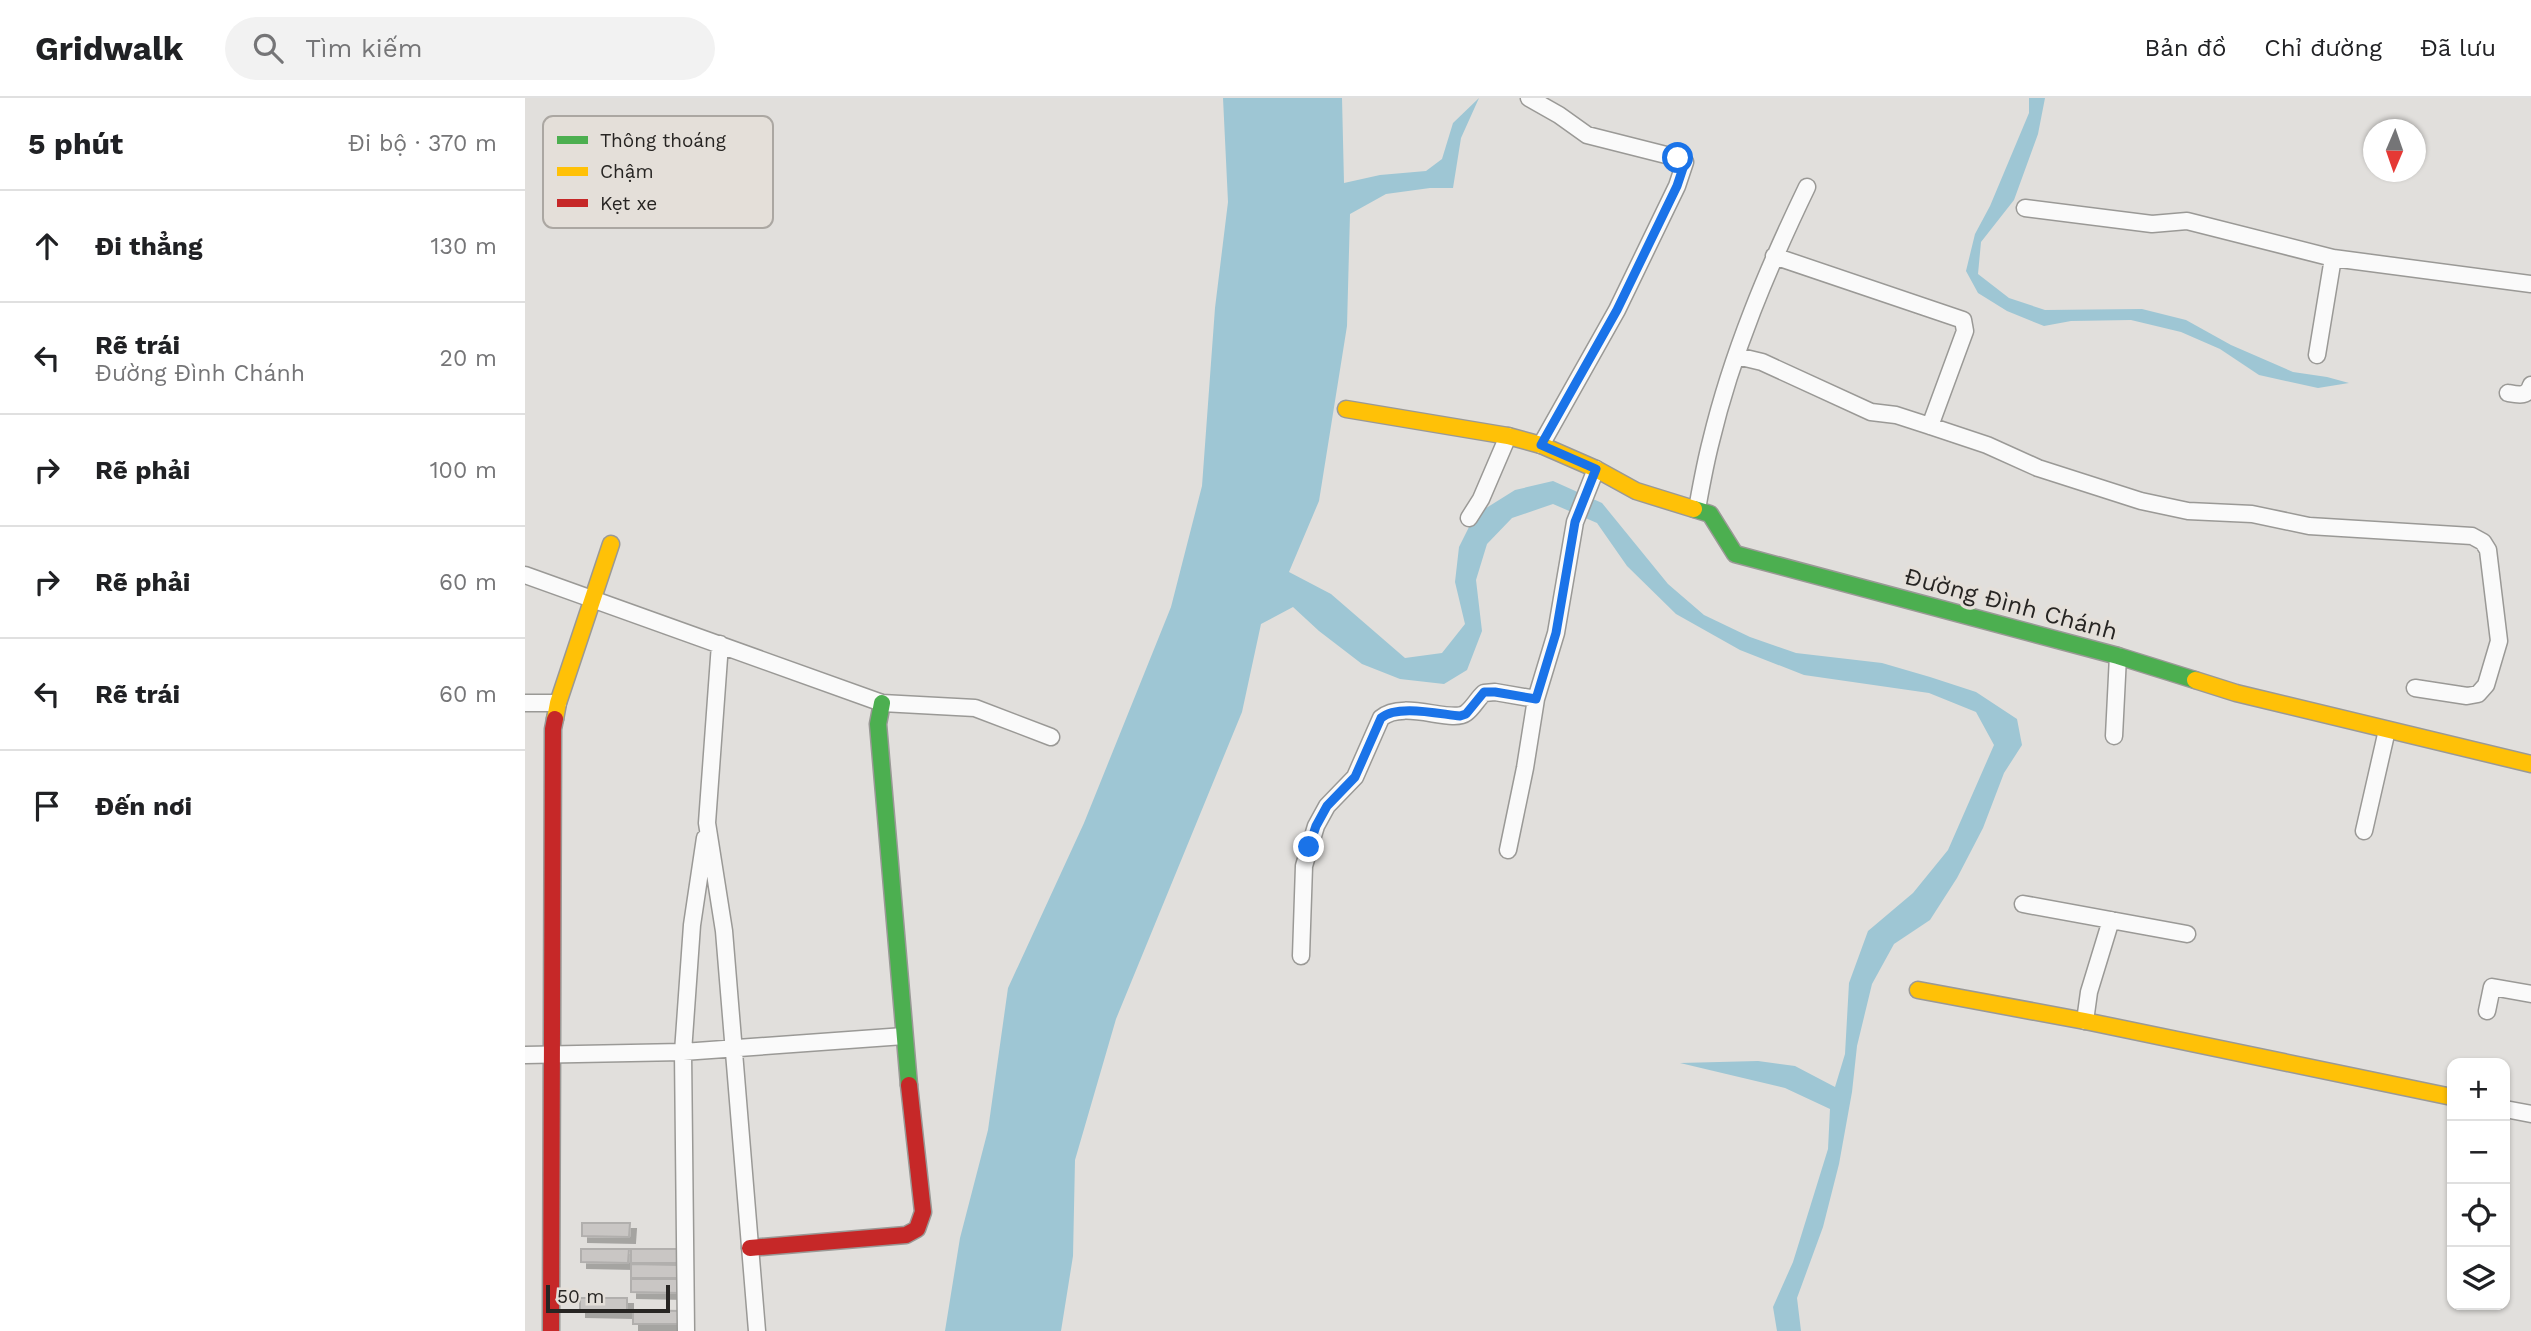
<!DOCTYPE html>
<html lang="vi">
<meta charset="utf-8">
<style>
body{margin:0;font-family:"Work Sans",sans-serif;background:#f2f2f2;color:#202124}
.controls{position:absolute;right:21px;bottom:21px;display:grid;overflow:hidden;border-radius:14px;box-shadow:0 2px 5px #0004}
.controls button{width:63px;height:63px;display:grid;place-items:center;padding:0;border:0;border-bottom:2px solid #e0e0e0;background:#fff;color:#202124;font:35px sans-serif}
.compass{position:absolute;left:1838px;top:21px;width:63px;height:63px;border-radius:50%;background:#fff;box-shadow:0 2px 5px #0004;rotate:182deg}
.scale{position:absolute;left:21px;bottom:18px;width:124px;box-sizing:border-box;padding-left:7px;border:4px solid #272523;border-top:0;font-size:19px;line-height:24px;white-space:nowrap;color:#272523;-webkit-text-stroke:5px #e4dfd9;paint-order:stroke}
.stop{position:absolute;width:21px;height:21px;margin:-16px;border:5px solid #1a73e8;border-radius:50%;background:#fff}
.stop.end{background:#1a73e8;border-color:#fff;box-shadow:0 2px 7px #0008}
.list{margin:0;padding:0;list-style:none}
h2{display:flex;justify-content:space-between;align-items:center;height:91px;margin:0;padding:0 28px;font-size:30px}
h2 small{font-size:23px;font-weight:400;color:#757577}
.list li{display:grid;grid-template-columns:46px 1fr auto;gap:21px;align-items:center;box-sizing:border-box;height:112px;padding:0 28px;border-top:2px solid #e0e0e0}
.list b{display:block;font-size:26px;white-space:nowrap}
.list p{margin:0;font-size:23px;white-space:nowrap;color:#757577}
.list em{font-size:23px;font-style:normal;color:#757577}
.icon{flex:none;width:38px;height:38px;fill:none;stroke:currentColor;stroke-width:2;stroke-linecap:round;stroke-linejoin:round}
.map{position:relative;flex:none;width:2006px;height:1233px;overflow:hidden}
header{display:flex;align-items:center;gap:42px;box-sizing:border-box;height:98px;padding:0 35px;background:#fff;border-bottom:2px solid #e0e0e0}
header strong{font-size:33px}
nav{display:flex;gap:38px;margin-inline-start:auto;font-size:24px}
.search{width:490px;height:63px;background:#f2f2f2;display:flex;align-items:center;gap:18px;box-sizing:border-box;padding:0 24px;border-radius:38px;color:#757577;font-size:26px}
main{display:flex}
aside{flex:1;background:#fff}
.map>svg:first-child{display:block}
.water{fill:#9ec6d4}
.building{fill:#c9c6c4;stroke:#b1afad;stroke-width:2;filter:url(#shadow)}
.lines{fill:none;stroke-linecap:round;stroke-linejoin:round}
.street-casing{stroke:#9a9996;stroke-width:19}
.fast-casing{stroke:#9a9996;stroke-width:19}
.slow-casing{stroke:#9a9996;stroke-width:19}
.jam-casing{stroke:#9a9996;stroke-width:19}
.street{stroke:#fafafa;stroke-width:16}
.fast{stroke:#4caf50;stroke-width:16}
.slow{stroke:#ffc107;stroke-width:16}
.jam{stroke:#c62828;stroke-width:16}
.route{stroke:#1a73e8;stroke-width:9}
.labels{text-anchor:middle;stroke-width:7;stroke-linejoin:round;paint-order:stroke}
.street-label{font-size:24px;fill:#272523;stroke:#e4dfd9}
.key{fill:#e4dfd9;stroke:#aba7a2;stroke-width:2}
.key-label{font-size:19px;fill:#272523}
</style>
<header>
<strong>Gridwalk</strong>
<div class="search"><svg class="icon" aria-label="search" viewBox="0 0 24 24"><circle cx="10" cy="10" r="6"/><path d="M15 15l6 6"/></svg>Tìm kiếm</div>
<nav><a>Bản đồ</a><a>Chỉ đường</a><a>Đã lưu</a></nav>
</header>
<main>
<aside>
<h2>5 phút<small>Đi bộ · 370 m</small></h2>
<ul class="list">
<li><svg class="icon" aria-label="ahead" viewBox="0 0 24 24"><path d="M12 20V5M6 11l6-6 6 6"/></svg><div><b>Đi thẳng</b></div><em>130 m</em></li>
<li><svg class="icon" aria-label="left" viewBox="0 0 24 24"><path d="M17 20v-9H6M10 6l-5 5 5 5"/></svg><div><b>Rẽ trái</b><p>Đường Đình Chánh</p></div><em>20 m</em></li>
<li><svg class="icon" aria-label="right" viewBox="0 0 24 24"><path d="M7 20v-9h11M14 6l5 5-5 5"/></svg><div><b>Rẽ phải</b></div><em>100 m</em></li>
<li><svg class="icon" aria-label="right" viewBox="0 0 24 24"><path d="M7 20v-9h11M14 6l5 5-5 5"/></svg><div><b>Rẽ phải</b></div><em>60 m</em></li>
<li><svg class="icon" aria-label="left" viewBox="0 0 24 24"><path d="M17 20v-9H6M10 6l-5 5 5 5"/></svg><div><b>Rẽ trái</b></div><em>60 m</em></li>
<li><svg class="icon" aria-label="arrive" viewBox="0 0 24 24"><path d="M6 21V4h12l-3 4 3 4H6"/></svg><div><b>Đến nơi</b></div></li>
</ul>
</aside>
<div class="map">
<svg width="2006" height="1233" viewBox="0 0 2006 1233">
<defs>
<filter id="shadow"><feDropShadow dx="6" dy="6" stdDeviation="0" flood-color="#0004"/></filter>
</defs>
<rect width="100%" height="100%" fill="#e1dfdc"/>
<path class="water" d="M698,0H817L819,85L855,77L901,73L917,61L928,25L954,0L936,40L928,90H905L861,96L825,116L822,228L794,403L764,474L806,496L880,560L917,555L940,526L930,484L934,449L950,417L990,392L1028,383L1077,405L1143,486L1179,517L1225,539L1271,555L1357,565L1405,579L1451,594L1492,621L1497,647L1479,675L1458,730L1432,780L1405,822L1369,846L1347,886L1332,948L1327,994L1314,1066L1298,1129L1272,1200L1276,1233H1252L1248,1209L1268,1164L1303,1051L1305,1011L1260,990L1155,965L1233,963L1270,968L1310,989L1320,956L1324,885L1343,833L1388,795L1423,752L1469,647L1451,614L1404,595L1279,577L1215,552L1151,516L1102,468L1072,425L1028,406L987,420L962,446L951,482L957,533L942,572L919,586L875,581L837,566L794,533L768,509L736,526L717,614L591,921L550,1062L548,1158L536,1233H420L435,1140L463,1032L483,890L559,725L646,509L677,388L690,210L703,104Z
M1504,0H1520L1513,36L1489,102L1456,144L1453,176L1484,200L1520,212L1617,211L1661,222L1706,247L1768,274L1802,279L1824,285L1793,290L1734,277L1695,251L1656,234L1606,222L1546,223L1519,228L1482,213L1453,195L1441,173L1450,136L1465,108L1504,15Z"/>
<path class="building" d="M57,1125H105L104,1139L57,1138Z
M56,1151H104L103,1165L56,1164Z
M106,1151H154L153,1165H106Z
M106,1166L153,1167V1180H106Z
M106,1181H154V1195L106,1194Z
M55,1200H102V1214L55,1213Z
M108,1212L156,1213V1226H108Z"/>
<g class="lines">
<g class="street-casing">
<path id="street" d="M1004,0L1034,17L1062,37L1153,60L1160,64L1152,88L1092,212L1016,347
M1500,110L1627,126L1662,123L1808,160L2006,186
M1249,158L1438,222L1440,233L1405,328
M1792,257L1808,160
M1212,258L1237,264L1346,314L1371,317L1405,328L1462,347L1513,370L1616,403L1663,413L1727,416L1784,428L1947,438L1958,444L1963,452L1974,543L1961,587L1953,596L1942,598L1890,590
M1983,295C1994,297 2003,299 2006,287
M1172,411C1176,389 1180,366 1186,343C1207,255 1243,170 1282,89
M944,420L956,401L983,338
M0,477L357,605L450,610L526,639
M195,546L182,725L199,833L232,1233
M0,605H33
M1589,638L1593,558
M1839,733L1862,632
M983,752L1000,670L1011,601L1031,535L1050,424L1071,371
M1498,806L1662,836
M776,858L779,768L791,728L802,708L830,679L856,620C878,601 927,626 941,615C948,610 953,600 959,595L970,594L1011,601
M1962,913L1967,889L2006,896
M1560,923L1564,894L1586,822
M0,957L158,954L379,938
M1980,1011L2006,1016
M161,1233L158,954L167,827L180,740"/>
</g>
<g class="fast-casing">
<path id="fast" d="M1169,411L1185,416L1210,456L1593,558L1670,582
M357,605L353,626L384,987"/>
</g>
<g class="slow-casing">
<path id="slow" d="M821,311L983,338L1016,347L1071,371L1111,393L1169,411
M1670,582L1711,595L2006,666
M30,621L33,605L86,446
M1393,892L1560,923L1927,999"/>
</g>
<g class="jam-casing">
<path id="jam" d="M225,1150L381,1137L392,1131L398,1114L384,987
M26,1233L28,631L30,621"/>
</g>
<use href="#street" class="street"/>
<use href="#fast" class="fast"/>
<use href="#slow" class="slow"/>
<use href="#jam" class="jam"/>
</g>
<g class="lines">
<path class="route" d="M784,749L791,728L802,708L830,679L856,620C872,606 914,616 935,618L941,616L959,594H970L1011,601L1031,535L1050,424L1071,371L1016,347L1092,212L1152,88L1160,64L1153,60"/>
</g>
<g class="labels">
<g class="street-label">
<text transform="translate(1486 506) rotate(15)" y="8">Đường Đình Chánh</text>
</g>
</g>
<rect x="18" y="18" width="230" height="112" rx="10" class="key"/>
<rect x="32" y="38" width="31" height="8" fill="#4caf50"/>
<rect x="32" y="69" width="31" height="9" fill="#ffc107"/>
<rect x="32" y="101" width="31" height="8" fill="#c62828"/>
<g class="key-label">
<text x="75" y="49">Thông thoáng</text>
<text x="75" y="80">Chậm</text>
<text x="75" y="112">Kẹt xe</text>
</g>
</svg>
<div class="controls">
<button>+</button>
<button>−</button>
<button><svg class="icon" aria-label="locate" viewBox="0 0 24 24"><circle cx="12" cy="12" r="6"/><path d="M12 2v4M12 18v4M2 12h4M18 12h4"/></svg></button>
<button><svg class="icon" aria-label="layers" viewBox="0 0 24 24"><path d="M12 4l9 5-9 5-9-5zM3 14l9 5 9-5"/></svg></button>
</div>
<svg class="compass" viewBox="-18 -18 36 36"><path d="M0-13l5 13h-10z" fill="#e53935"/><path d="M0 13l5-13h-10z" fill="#757577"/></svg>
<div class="scale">50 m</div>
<div class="stop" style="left:1153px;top:60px"></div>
<div class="stop end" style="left:784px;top:749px"></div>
</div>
</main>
